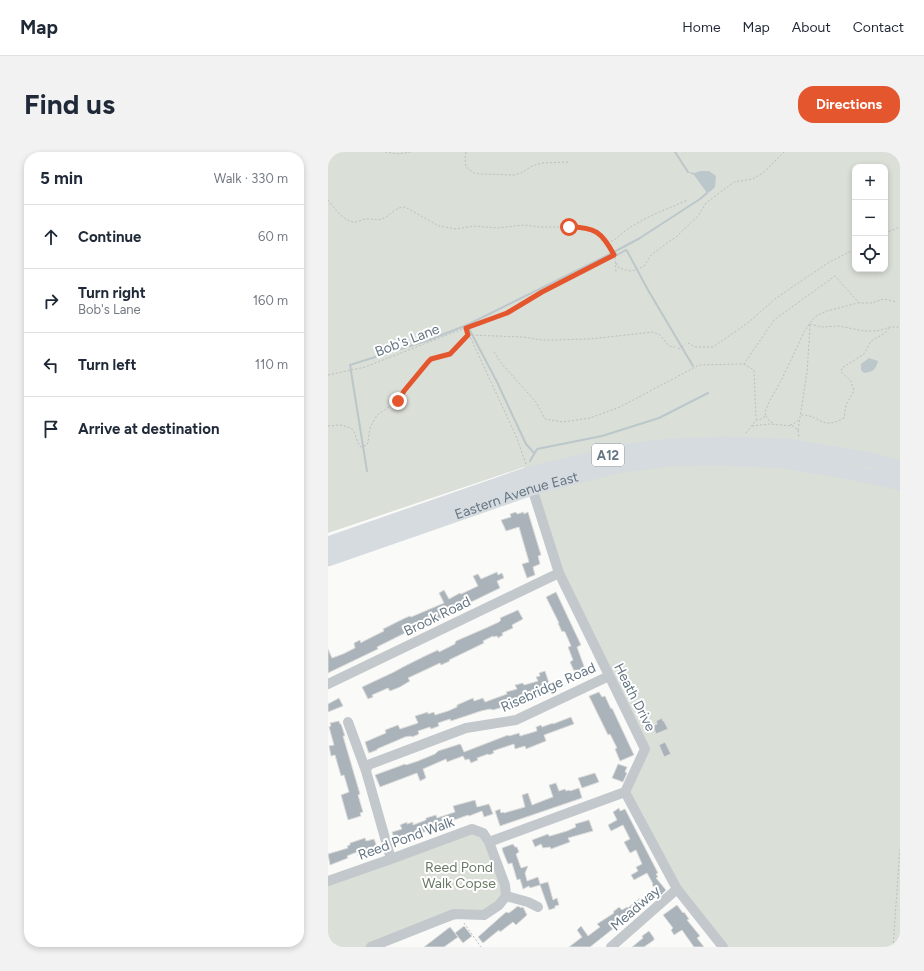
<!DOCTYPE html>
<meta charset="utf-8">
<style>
body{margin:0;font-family:Figtree,sans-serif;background:#f2f2f3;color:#1f2937}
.controls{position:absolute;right:12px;top:12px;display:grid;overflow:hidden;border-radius:8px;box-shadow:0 2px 6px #0003}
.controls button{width:36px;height:36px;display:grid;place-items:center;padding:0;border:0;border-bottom:1px solid #e0e1e3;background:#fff;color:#1f2937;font:20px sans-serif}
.stop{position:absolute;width:12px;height:12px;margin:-9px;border:3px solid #e4572e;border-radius:50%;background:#fff}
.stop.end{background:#e4572e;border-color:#fff;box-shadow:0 1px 4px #0008}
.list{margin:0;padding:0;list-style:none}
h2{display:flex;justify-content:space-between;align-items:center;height:52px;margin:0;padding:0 16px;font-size:17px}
h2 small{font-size:13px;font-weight:400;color:#747a83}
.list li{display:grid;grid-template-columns:26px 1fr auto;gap:12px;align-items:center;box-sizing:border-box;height:64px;padding:0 16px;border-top:1px solid #e0e1e3}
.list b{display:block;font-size:15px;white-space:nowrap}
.list p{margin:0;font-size:13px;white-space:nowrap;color:#747a83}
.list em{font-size:13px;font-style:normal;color:#747a83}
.icon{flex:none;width:22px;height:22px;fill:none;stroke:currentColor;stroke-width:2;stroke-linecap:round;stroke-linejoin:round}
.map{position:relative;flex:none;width:572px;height:795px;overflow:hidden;border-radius:16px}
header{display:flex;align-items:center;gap:24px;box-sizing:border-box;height:56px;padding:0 20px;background:#fff;border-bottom:1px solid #e0e1e3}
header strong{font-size:19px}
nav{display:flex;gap:22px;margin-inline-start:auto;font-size:14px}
.intro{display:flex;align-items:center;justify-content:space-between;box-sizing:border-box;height:96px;padding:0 24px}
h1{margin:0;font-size:28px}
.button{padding:10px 18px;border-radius:16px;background:#e4572e;color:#fff;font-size:14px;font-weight:700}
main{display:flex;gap:24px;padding:0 24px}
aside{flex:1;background:#fff;border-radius:16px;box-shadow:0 2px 6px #0003}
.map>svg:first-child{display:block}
.green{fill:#dadfd7;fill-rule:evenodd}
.water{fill:#bbc7cb}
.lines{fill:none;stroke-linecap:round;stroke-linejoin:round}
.stream{stroke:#bbc7cb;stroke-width:2}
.building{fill:#aab3b9;stroke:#dcdcda}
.path{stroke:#bbbfc2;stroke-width:1;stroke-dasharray:2 2;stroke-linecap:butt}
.minor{stroke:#c3c8cc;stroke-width:10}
.highway{stroke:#d6dbdf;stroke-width:15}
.route{stroke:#e4572e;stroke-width:5}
.labels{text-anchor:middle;stroke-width:4;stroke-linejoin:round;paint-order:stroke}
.shield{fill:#fff;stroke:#939fa8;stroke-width:1}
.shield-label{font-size:13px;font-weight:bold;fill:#657683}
.street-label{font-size:14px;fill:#657683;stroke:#fff}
.park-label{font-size:14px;fill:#687a64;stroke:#fff}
</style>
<header>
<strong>Map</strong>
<nav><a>Home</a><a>Map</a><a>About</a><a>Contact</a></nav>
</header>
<div class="intro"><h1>Find us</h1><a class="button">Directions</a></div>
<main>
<aside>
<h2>5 min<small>Walk · 330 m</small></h2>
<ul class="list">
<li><svg class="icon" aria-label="ahead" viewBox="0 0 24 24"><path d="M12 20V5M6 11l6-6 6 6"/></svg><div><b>Continue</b></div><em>60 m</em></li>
<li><svg class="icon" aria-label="right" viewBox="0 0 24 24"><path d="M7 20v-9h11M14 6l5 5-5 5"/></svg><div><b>Turn right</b><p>Bob's Lane</p></div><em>160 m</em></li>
<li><svg class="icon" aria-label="left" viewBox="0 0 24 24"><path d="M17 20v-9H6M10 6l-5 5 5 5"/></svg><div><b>Turn left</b></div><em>110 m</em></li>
<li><svg class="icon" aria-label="arrive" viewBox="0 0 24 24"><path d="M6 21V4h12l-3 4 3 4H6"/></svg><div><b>Arrive at destination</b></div></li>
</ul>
</aside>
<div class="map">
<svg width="572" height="795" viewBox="0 0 572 795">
<rect width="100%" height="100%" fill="#fafaf8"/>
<path class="green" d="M0,0H572V795H395L349,737L297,640L317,596L231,421L204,336L196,315L0,381ZM527,15H557V117H527Z
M131,681H155L177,733L171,753L43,795H2L0,793V729Z"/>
<path class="water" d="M372,19H381L388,24L387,35L383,39L379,41L366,23L360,20L367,21Z
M541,206L550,209C548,218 544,220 536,221L533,218V212Z"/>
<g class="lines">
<path class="stream" d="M347,0L360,20
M365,214L320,138L299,99L298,98L289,103L286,100L312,86L372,47L379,41
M206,301L198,292L169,230L139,173L286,100
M202,309L209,297L274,284L331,266L380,241
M39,319L22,213L101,188L139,173"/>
</g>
<path class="building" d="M188,360L189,362L196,360V362L200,360L213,403L210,404L212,412L205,415L207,423L199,426L194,412L201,410L191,375L178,379L173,368L183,365L182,362Z
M169,420L170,423L174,421L176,426L169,429L172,436L137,453V455L130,458L129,457L99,474L98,472L94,475L92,472L79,478V480L49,495L50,497L0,521V497L4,506L15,502L27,496L26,491L32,488L33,491L34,490L56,479L55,477L77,466L82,464L83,465L116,451L111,441L116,438L121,447L132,441L133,442L150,434L145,424L150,422L153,427Z
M228,440L253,493L249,495L257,517L264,513L267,520L255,526H252L248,518L246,519L242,510L245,508L240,495L243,494L237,480L235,479L234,480L230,471H231L218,445Z
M190,458L195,467L184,473L185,476L174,481L175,483L170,486L169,484L165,485V484L155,489L156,491L121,508L122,509L113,513L112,511L80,526L82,529L72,535L62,539L60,536L44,543L45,545L40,547L34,535L66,520L75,515L97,504L110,498L111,500L127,492V491L128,489L158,476L171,470L173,468L172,466Z
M217,519L223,537L201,545L202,547L165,558L162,557L153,559L123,569L122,567L110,571L111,574L103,577L102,575L90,579L91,582L84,585L83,584L77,585L49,597V598L41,601L40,599L37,590L58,581L57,578L70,573L72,577L90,571L87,564L100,560V562L106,560L107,563L120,559L129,555V553L145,546L146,549L155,546L157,550L179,542L178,540L189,537L187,533L195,531L196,533L210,529L208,525L212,524L211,521Z
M271,540L274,545L277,544L283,557L284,556L306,603L292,609L287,597L289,596L282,582L280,583L261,544Z
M11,546L15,554L0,560V552Z
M243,565L246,572L216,583L218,589L198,597L197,594L187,597L186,592L165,599L166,601L161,603L160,602L149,606L150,608L143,611L141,607L137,608L135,604L119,610L118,607L95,617L98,626L92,629L89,621L52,635L47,623L77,612L78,613L90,609L107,602L110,599L132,592L133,593L136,600L180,583L181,584L191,581L192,584L209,579L208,575L213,573L214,575L225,571V572Z
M334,566L335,569H336L340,577L328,582L325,574L329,572L328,569Z
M11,569L12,572H13L17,584H15L32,642L30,643L35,660L32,661L33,664L20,668L13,643L21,640L16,623L13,624L7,603L3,604L1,594L6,593L1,575L3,574L2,571Z
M337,590L343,602L336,605L331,593Z
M290,612L299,615L297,620L299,621L295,630L284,626Z
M267,621L271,630L254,636L250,626Z
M228,631L231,639L237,637L238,639L241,638L242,639L251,636L254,646L172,674L167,659L172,657L173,661L176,660V661L197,655L194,643L200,641L204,653L222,646L225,645L221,633Z
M147,648L149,655L161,652L165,662L156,665L154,659L141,664L140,663L99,678V679L68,691L64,680L74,677L72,673L79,670V672L85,670V673L98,668V666L108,663L109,666L127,660L125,654Z
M291,656L292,659L297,657L330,721L328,722L330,725L328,726L338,738L333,743L324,733L325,732L319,721L306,728L303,723L310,719L308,715L314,712L308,698L302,701L296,690L302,687L295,673L283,679L280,673L289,668L285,660Z
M261,668L265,679L240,686L242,690L223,697L222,695L215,696L213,692L207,695L204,688L220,682L221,684H222L239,679L248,675L247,672Z
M37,686L38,689L46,687L50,697L41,701V700L30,704L29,700L19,704L20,706L2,713L0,702L20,696L19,694L22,693V691Z
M185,692L187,695H189L191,700L188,702L193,716L200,714L197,721L199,729L210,725L212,732L220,730L225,748L229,746L231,753L227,754V756L221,758L212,733L202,736L201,734L195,737L192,727L189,728L184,711L180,712L175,700L174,696Z
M312,746L316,751L309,756L310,757L262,795H241L254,785L249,778L253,774L260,784L272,775L269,772L286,761L285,760L291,755L294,758L299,755L300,756Z
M349,753L355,761L356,760L361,767L359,768L372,784L369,786L376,795H366L354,778L346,783L343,778L345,776L335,763Z
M190,754L193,756L195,755L199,763L188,773L185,770L172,780L171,778L155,791L150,785L178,760L181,761Z
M136,774L144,784L135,791L127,781Z
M122,775L130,785L116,795H96Z
M321,779L326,786V788L316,795H304L315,786L314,784Z"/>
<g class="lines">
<path class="path" d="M57,0L69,2L83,0
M138,0L137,7L138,15L146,21L153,22L186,23L193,21L204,14L214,11L242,10
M0,48C5,55 17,70 26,70C31,70 36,66 41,67C47,67 51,69 56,66C64,62 67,55 77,55L111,74L128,77L146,74L169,76L196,73L211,75H250L265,77L279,91L287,105L288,120
M557,81L572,75
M279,90C289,89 290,84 297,79C316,65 338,58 359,48
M288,111L291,116L301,119L308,118L316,114L323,103L339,91L348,85L370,64L378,51L406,30L424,27L435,21L456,0
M360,191L367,195H385L421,170L447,147L476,127L500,111L527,97
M350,197L357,193
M166,200L174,212L208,250L217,267L235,270L262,266L292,255L371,213L416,212L446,168L507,124L531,151H544L555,147L569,150
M416,212L426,218L428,267
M0,223L37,215L137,176
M473,263C494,263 492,279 516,266L518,253L526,239L523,229L513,220L514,216L536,202L543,189L557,181L562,175
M438,264L442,270L446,271
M462,273L467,271L471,267
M0,274L13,273L23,276C29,282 27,288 33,295L39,293L40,290L42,276L49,263L70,249L83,230L100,210L103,207L122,202L140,183L195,185L214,188H224L262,187L325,180L332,183L341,194L347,195
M424,274L441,272L465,274L470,278L471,286
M470,278L479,220L482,175L481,172L494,175L511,174L536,179H549L562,175H572
M418,281L428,268L433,267L438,264L437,260L441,250L454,227L476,180L481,172L488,164L499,159L530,151
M198,312L188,284L138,176L179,161L214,140L287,103V104
M136,771L153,795
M565,795L572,696"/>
<path class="minor" d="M204,336L231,421L317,597L297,640L349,737L395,795
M0,532L231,421
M20,570L38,619L63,707
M38,619L40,613L138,576L188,568L281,524
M0,729L63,707L144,677L155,681L161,690L297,640
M178,744L200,750L210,755
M0,793L2,795
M43,795L126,762L156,763L171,753L178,744L177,733L161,690
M283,795L349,737"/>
<g class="highway">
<path d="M0,392L198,323L294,300L342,294L396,292L459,294L543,308L572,316"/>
<path id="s1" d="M0,407L204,336L289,314L340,307L388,306L456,309L517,319L572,331"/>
</g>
</g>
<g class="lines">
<path class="route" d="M70,249L76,239L100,210L103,207L122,202L140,183L138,176L179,161L214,140L286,103C274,80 267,75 241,75"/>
</g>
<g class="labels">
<rect class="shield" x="264" y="292" width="32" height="22" rx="3"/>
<g class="shield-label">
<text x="280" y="308">A12</text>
</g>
<g class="street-label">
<text transform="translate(79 188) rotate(-21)" y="5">Bob's Lane</text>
<text dy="5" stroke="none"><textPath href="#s1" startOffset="199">Eastern Avenue East</textPath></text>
<text transform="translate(109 464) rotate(-26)" y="5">Brook Road</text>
<text transform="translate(220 535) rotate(-24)" y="5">Risebridge Road</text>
<text transform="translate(307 545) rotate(63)" y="5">Heath Drive</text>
<text transform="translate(78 686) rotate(-20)" y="5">Reed Pond Walk</text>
<text transform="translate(307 756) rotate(-41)" y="5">Meadway</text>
</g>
<g class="park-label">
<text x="131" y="720">Reed Pond<tspan x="131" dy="16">Walk Copse</tspan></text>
</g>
</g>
</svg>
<div class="controls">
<button>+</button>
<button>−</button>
<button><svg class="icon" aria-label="locate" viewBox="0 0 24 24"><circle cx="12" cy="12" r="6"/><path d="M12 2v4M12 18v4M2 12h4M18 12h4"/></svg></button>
</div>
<div class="stop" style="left:241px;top:75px"></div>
<div class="stop end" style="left:70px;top:249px"></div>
</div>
</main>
